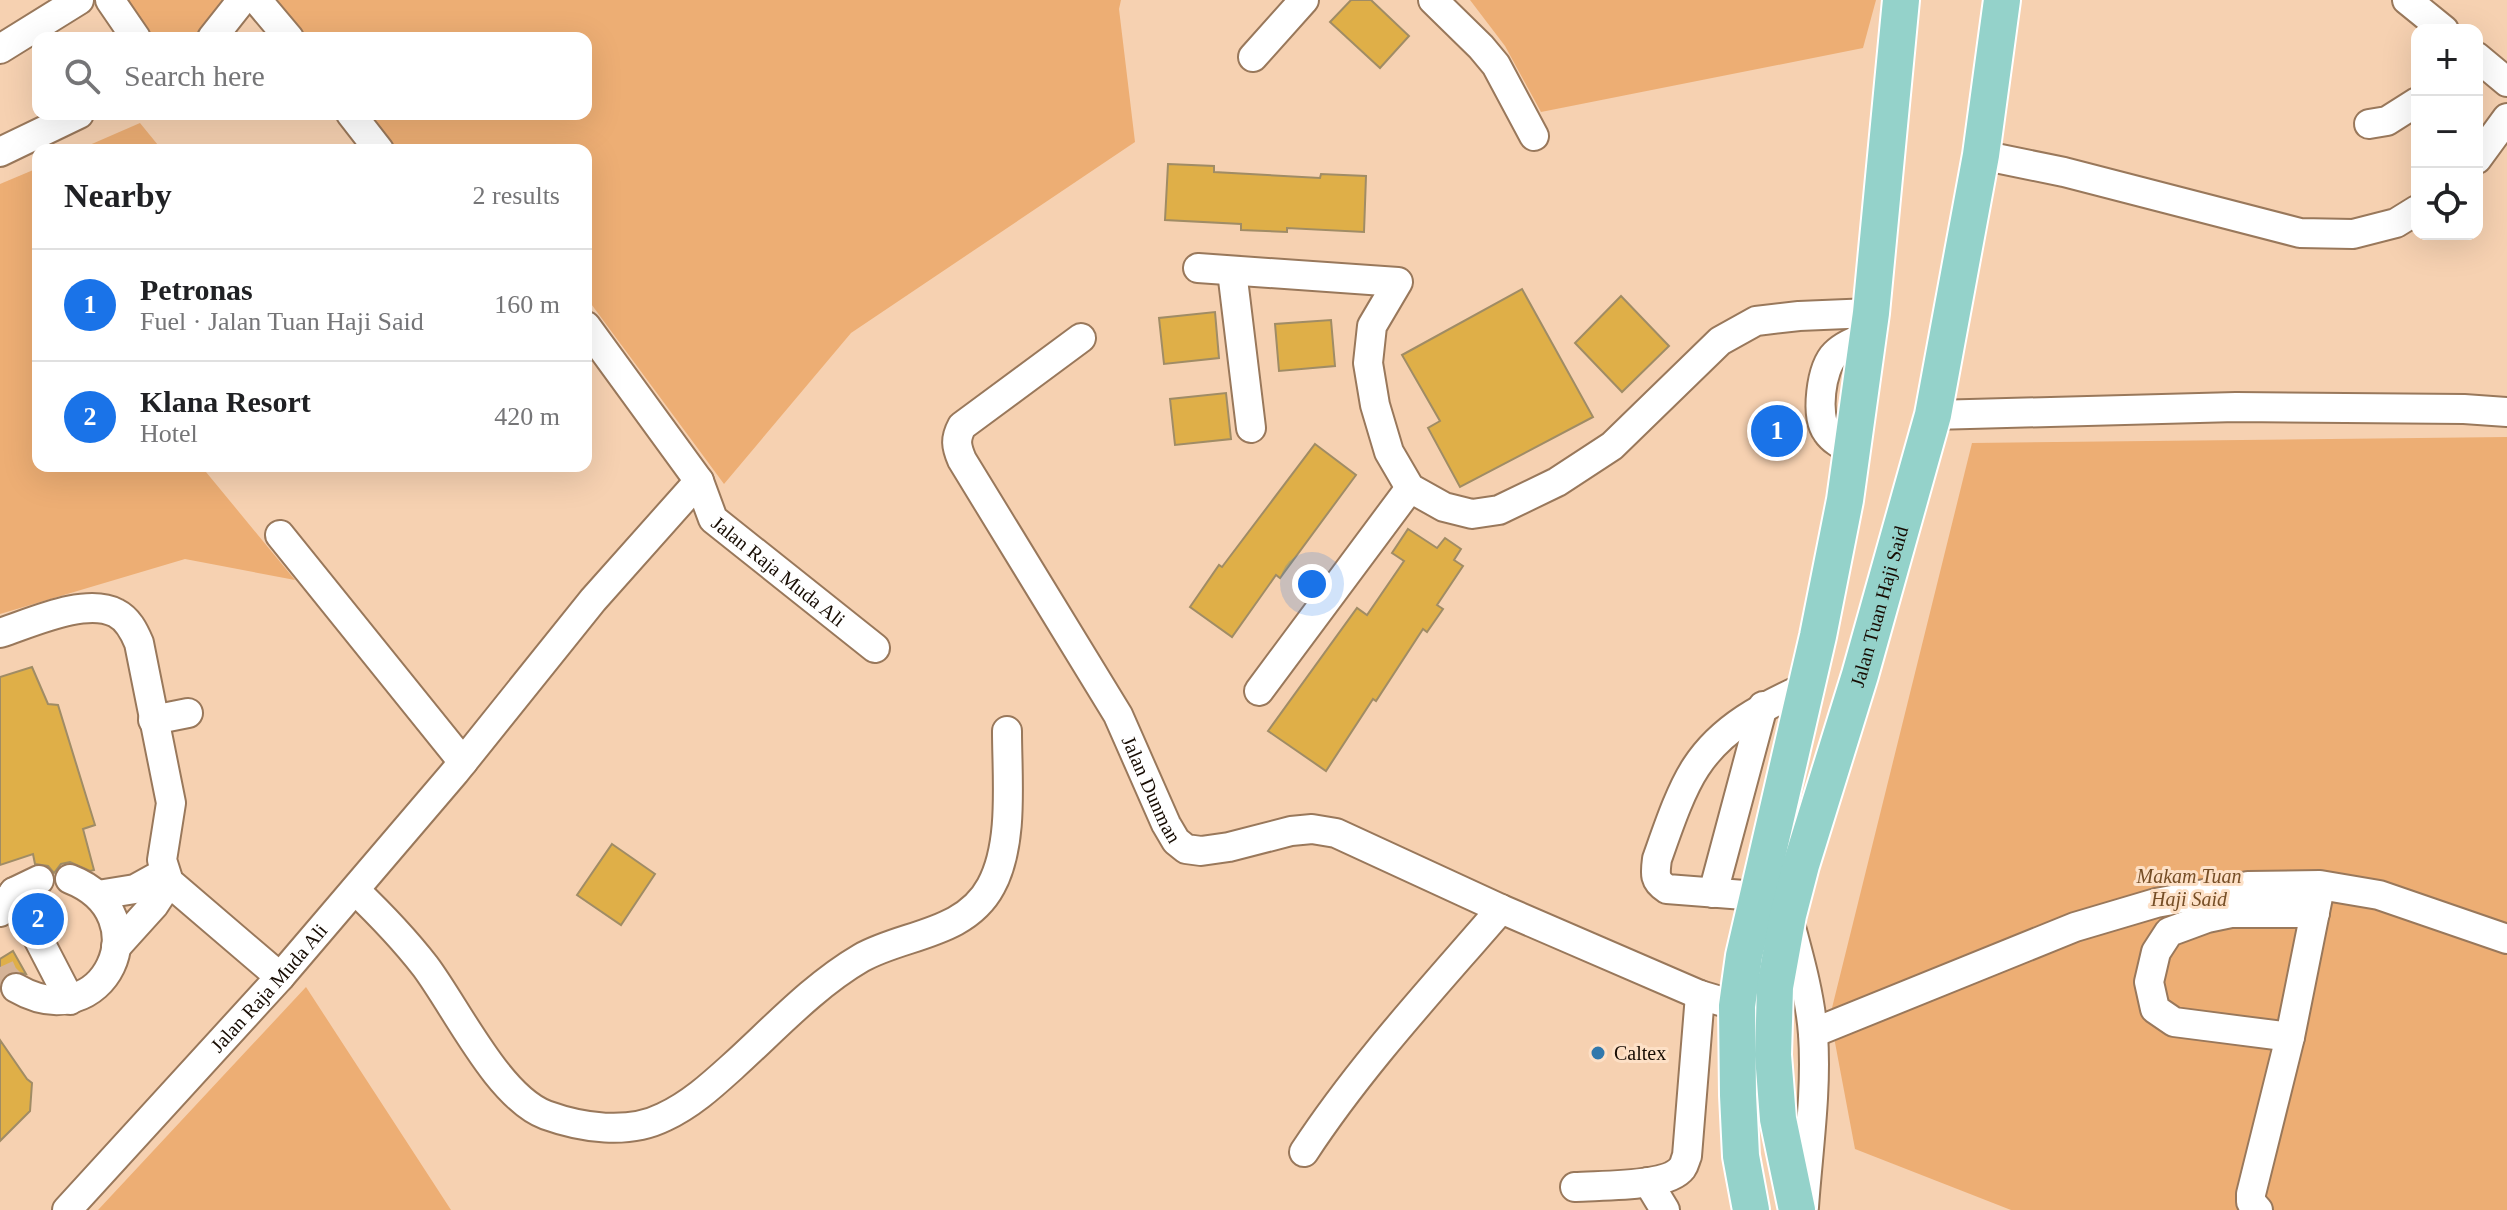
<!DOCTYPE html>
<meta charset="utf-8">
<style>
body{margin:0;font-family:"Times New Roman",serif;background:#f6f6f6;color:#202124}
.controls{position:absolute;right:24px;top:24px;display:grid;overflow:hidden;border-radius:16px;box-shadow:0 8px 32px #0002}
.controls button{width:72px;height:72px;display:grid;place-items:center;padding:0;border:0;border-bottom:2px solid #e0e0e0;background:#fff;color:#202124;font:40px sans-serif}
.you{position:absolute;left:1312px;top:584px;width:28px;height:28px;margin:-20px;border:6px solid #fff;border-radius:50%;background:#1a73e8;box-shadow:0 0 0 12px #1a73e833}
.badge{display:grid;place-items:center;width:52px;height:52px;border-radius:50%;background:#1a73e8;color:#fff;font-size:26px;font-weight:700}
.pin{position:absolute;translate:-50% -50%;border:4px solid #fff;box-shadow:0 2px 8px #0006}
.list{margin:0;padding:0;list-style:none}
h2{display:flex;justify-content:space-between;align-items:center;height:104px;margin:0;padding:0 32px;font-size:34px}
h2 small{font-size:26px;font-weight:400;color:#757577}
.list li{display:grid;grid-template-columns:52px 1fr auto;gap:24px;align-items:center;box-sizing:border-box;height:112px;padding:0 32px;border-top:2px solid #e0e0e0}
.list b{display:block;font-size:30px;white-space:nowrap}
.list p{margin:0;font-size:26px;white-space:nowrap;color:#757577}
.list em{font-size:26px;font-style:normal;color:#757577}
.icon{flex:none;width:44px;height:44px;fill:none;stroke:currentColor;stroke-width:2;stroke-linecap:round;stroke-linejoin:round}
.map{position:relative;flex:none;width:2507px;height:1210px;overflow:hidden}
.search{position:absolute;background:#fff;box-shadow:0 8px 32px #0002;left:32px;top:32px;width:560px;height:88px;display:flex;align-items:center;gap:20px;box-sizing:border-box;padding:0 28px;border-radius:16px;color:#757577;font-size:30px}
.panel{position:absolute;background:#fff;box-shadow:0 8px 32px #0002;left:32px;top:144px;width:560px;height:328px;border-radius:16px}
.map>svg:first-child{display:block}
.green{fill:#edae74}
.building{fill:#dfaf48;stroke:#a08c65;stroke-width:2}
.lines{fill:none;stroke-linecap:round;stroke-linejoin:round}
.minor-tunnel{stroke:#d5b397;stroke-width:28;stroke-dasharray:28 14;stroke-linecap:butt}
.minor-casing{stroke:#99785b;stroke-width:32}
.major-casing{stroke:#fff;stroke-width:40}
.minor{stroke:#fff;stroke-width:28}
.major{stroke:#94d2ca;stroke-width:36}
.poi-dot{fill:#3078ac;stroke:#fde0c6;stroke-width:3}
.labels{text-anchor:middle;stroke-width:6;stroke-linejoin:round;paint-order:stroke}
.street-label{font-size:20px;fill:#170c03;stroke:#fde0c6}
.park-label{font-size:20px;font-style:italic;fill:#764e26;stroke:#fde0c6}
.poi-label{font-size:20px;fill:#170c03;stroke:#fde0c6;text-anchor:start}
</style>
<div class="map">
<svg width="2507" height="1210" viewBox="0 0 2507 1210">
<rect width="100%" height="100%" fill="#f6d1b1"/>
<path class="green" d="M125,0H235L207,38H152Z
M277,0H1121L1119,9L1135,142L851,333L724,484L586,297V150H398L368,114H586V38H307Z
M1470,0H1876L1863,48L1541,112L1505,46Z
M140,123L162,150H78Z
M38,168V466H212L206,472L295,580L185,559L0,614V184Z
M2507,437V1210H2011L1855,1149L1830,1016L1972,443Z
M306,987L451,1210H98Z"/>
<path class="building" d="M1351,0H1371L1409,36L1380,68L1330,22Z
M1168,164L1214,166V172L1320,178L1321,174L1366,176L1364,232L1287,228V232L1241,230V224L1165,220Z
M1522,289L1593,417L1460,487L1428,428L1440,421L1402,355Z
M1621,296L1669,346L1622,392L1575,343Z
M1215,312L1219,358L1164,364L1159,318Z
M1331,320L1335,366L1279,371L1275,324Z
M1226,393L1231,439L1175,445L1170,399Z
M1315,444L1356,475L1280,578L1276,575L1232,637L1190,607L1219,565L1222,567Z
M1408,529L1437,548L1445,538L1461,549L1454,560L1463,566L1437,605L1443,609L1427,632L1423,629L1376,701L1373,699L1326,771L1268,731L1357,608L1367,615L1404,561L1392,553Z
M32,667L48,704L58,705L95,825L83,829L94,870L90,871L70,862L61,864L54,873L48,866L35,864L33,854L0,865V677Z
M612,844L655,874L621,925L577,895Z
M13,951L26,974L12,972L5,976L0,983V959Z
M0,1040L27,1079L32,1083L30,1111L0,1141Z"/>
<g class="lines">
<path class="minor-tunnel" d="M0,967L4,976L16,988"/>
<g class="minor-casing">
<g id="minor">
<path d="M110,0L136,38"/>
<path d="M257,0L289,38"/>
<path d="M1433,0L1481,47L1496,65L1534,136"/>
<path d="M2407,0L2444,30"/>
<path d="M212,38L242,0"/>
<path d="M0,49L79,0"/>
<path d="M1253,57L1304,0"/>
<path d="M2477,57L2507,82"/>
<path d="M351,114L379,150"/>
<path d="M2369,124L2387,121L2417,102"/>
<path d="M0,152L79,114"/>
<path d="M1981,155L2064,172L2300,233L2353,234L2396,223L2417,210"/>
<path d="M2477,159L2507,118"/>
<path d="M1198,268L1398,282L1372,326L1368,363L1375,405L1389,452L1410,488L1444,507L1472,514L1499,510L1557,482L1612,446L1720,341L1756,321L1799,316L1871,313"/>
<path d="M1232,271L1251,428"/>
<path id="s1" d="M586,326L699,481L713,519L875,648"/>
<path id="s2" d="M1081,338L962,426C955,439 956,446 962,460L1118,715L1166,824L1176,841L1186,849L1201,851L1229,847L1291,831L1312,829L1336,833L1501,909L1700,995L1737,1006"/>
<path d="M1933,415L2236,407L2464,409L2507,412"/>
<path d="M1853,451C1844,446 1833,441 1827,432C1815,416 1821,368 1835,354C1844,345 1856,341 1868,336"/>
<path d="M280,535L463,762"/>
<path d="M0,633C31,623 86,597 116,613C128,619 134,631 139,643L171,803L162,860L169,882L280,977"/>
<path d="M1259,691L1410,488"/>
<path d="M153,720L188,713"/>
<path d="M355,890C380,914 404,939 425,966C456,1007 498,1097 546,1115C582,1128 628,1135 664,1117C690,1105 711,1086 732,1067C773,1030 813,986 861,958C903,934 965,935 991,886C1014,844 1007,779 1007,731"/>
<path d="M14,892L70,1000"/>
<path d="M1713,893L1763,706"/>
<path d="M98,895L135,889L164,873"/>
<path d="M1757,896L1667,889C1654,881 1655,874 1657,859C1667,831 1680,791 1696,767C1722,727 1764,706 1806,687"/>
<path d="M0,912L14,892L39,880"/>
<path d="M1789,920C1799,957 1810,995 1813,1034C1817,1091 1808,1150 1804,1207"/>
<path d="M116,947L154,905L169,882"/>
<path d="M16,988C104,1039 162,915 70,879"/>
<path d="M1813,1033L2075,927L2156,903L2248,886L2320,885L2379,895L2507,939"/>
<path d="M2290,1037L2174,1022L2155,1009L2149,982L2156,952L2169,932L2207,918L2231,913H2315"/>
<path d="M1304,1152C1361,1065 1433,988 1501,909"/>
<path d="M1648,1182L1665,1210"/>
<path d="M1575,1187C1599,1185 1667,1188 1682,1168C1685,1164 1685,1160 1687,1156L1700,995"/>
<path id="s3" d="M67,1210L280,977L455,772L593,600L699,481"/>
<path d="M2258,1210L2251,1202V1194L2290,1037L2318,897"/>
</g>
</g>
<g class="major-casing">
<g id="major">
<path d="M1751,1210L1741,1156L1738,1095L1737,1006L1744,956L1818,636L1845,500L1871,313L1901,0"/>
<path id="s4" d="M1797,1210L1778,1119L1773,1055L1775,987L1788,915L1801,865L1860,675L1933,415L1981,155L2002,0"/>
</g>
</g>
<use href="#minor" class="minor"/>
<use href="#major" class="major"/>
</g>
<circle class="poi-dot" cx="1598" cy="1053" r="8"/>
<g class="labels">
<g class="street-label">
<text dy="7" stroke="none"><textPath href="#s1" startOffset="316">Jalan Raja Muda Ali</textPath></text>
<text dy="7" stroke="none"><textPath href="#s4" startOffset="620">Jalan Tuan Haji Said</textPath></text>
<text dy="7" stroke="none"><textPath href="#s2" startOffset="564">Jalan Dunman</textPath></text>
<text dy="7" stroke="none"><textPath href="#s3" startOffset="300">Jalan Raja Muda Ali</textPath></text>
</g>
<g class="park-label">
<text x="2189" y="883">Makam Tuan<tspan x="2189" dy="23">Haji Said</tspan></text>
</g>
<g class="poi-label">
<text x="1614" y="1060">Caltex</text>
</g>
</g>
</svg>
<div class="controls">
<button>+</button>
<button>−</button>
<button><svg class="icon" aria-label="locate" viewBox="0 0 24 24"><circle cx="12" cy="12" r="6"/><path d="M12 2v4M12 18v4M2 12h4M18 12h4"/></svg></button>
</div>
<div class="you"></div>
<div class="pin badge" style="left:1777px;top:431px">1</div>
<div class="pin badge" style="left:38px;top:919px">2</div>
<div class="search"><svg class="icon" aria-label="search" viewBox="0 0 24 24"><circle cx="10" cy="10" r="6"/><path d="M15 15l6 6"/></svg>Search here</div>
<section class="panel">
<h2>Nearby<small>2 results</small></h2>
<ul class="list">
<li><span class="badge">1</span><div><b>Petronas</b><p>Fuel · Jalan Tuan Haji Said</p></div><em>160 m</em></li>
<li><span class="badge">2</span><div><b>Klana Resort</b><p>Hotel</p></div><em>420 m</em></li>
</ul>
</section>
</div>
